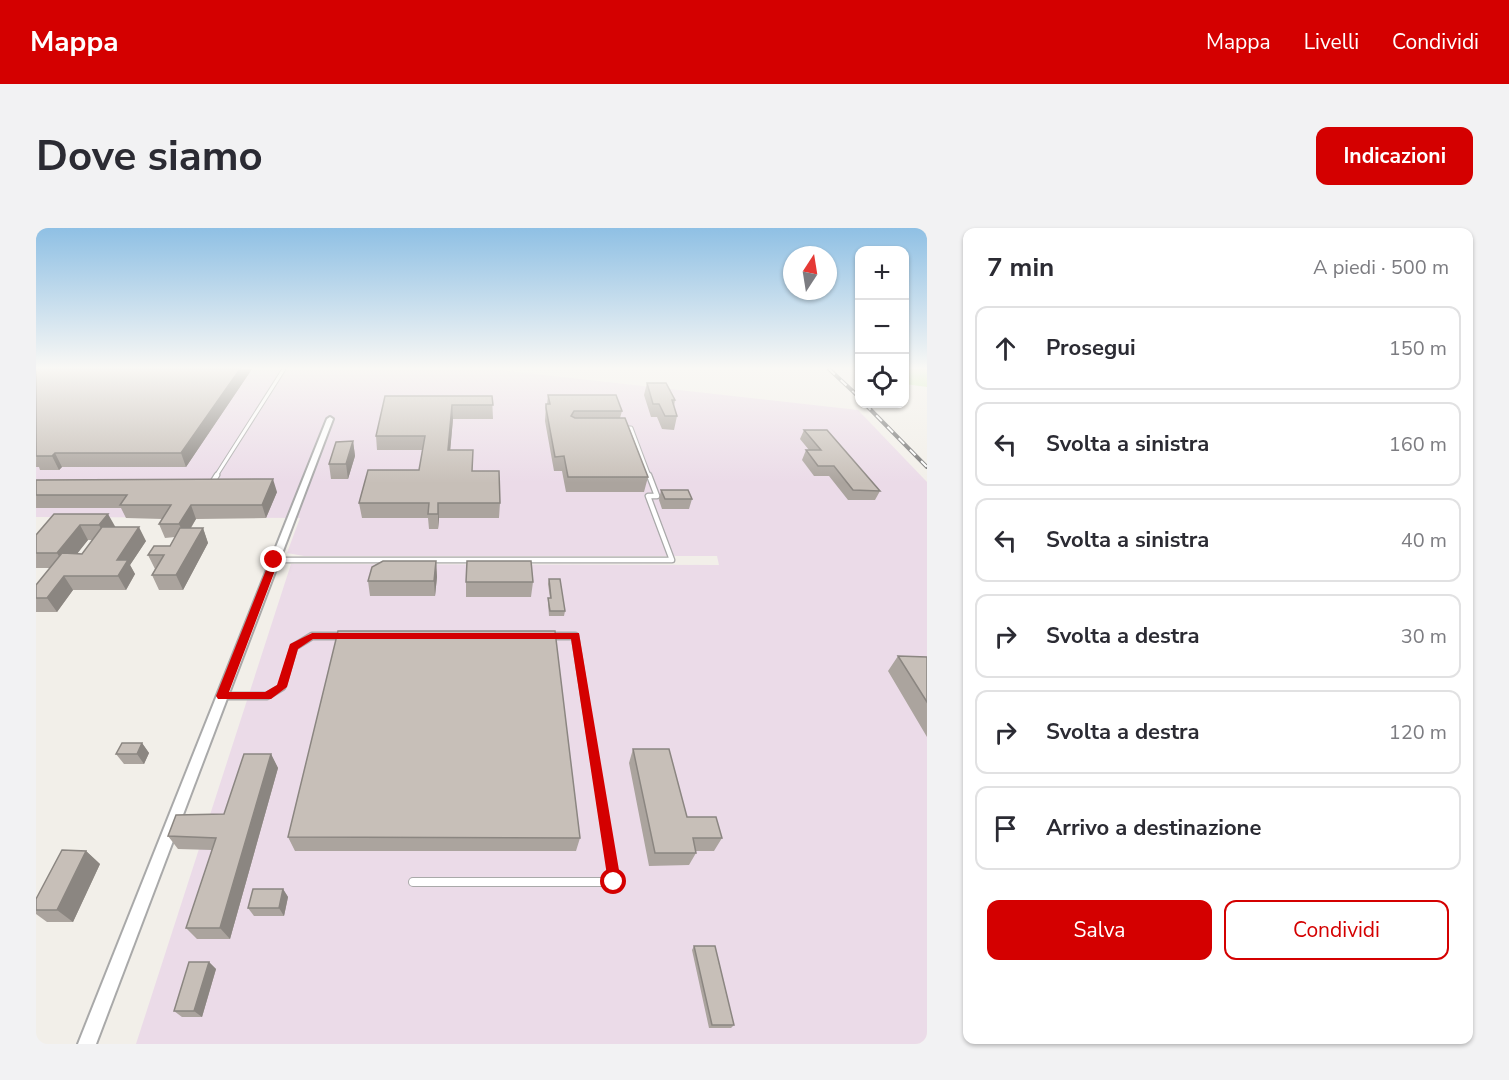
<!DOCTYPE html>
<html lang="it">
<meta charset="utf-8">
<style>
body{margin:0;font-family:"Nunito Sans",sans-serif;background:#f2f2f3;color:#2b2b33}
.controls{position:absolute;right:18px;top:18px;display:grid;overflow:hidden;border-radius:12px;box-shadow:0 2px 4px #0004}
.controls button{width:54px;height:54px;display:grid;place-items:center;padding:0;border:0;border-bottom:2px solid #e1e1e2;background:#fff;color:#2b2b33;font:30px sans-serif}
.compass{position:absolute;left:747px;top:18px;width:54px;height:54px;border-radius:50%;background:#fff;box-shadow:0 2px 4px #0004;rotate:12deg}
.stop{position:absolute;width:18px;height:18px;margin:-14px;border:4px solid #d40000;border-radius:50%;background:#fff}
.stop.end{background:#d40000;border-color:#fff;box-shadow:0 2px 6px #0008}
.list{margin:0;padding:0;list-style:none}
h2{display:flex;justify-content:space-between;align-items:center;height:78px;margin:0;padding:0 24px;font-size:26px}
h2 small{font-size:20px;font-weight:400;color:#7c7c81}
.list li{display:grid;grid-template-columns:39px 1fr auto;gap:18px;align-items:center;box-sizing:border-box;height:84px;margin:0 12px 12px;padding:0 12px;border:2px solid #e1e1e2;border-radius:12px}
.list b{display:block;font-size:22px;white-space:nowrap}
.list em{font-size:20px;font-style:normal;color:#7c7c81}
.actions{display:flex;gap:12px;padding:18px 24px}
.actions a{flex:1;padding:14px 0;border:2px solid #d40000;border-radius:12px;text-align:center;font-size:21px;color:#d40000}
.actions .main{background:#d40000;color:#fff}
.icon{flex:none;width:33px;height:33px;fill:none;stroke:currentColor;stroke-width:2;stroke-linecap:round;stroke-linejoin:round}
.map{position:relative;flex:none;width:891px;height:816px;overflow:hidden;border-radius:12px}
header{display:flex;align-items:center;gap:36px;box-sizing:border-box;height:84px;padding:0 30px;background:#d40000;color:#fff}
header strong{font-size:28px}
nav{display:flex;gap:33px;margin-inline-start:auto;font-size:21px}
.intro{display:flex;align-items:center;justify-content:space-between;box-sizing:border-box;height:144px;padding:0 36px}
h1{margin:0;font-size:42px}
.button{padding:15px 27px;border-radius:12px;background:#d40000;color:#fff;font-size:21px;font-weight:700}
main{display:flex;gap:36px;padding:0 36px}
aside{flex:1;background:#fff;border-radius:12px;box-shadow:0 2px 4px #0004}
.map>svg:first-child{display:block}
.industrial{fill:#ebdbe8}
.grass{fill:#cdebb0}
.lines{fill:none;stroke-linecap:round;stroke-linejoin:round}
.lane-far3-casing{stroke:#a9a9a9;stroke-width:5}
.lane-far2-casing{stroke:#a9a9a9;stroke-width:7}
.lane-far1-casing{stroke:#a9a9a9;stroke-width:9}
.lane-casing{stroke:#a9a9a9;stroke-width:10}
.street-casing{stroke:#a9a9a9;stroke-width:4}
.lane-far3{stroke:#fff;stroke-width:3}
.lane-far2{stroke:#fff;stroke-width:4.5}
.lane-far1{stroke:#fff;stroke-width:6}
.lane{stroke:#fff;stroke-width:8}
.street{fill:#fff;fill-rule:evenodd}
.rail-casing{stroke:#707070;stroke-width:4}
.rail{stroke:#fff;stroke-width:2;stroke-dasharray:8;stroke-linecap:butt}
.wall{fill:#aba49e;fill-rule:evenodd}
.shaded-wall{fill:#8b8681}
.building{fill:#c7bfb8;stroke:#8b8681;stroke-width:1.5}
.route{fill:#d40000}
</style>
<header>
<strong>Mappa</strong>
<nav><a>Mappa</a><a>Livelli</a><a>Condividi</a></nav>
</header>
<div class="intro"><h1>Dove siamo</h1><a class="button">Indicazioni</a></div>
<main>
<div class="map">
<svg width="891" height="816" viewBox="0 0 891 816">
<rect width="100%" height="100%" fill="#f2efe9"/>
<path class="industrial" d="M0,141H454L822,182L891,254V816H100L255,336L683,337L681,328H268L251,325L264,290L0,289Z"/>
<path class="grass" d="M869,141H891V159L869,156Z"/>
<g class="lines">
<g class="lane-far3-casing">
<path id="lane-far3" d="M585,200H595L613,248
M180,248L248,141"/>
</g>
<g class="lane-far2-casing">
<path id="lane-far2" d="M176,255L181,247
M239,332H636L612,268H621L613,247"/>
</g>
<g class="lane-far1-casing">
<path id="lane-far1" d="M515,408H539L565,573
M187,468H231L246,459L258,419L276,408H308"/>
</g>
<g class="lane-casing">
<path id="lane" d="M377,654H578L565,572"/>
</g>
<g class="street-casing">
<path id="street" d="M294,189L297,191L60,816H42L291,191Z"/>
</g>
<use href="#lane-far3" class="lane-far3"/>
<use href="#lane-far2" class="lane-far2"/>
<use href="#lane-far1" class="lane-far1"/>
<use href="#lane" class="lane"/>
<use href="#street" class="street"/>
<g class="rail-casing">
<path id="rail" d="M793,141L824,170
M829,176L891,239"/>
</g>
<use href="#rail" class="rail"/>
</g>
<path class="wall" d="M0,141H216L150,239H26L23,242H4L3,239H0Z
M611,155L639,172L638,179L641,188L638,202L626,201L621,189H615L608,167Z
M512,167L586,183L584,190L612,249L608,264H530L526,243H518L509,193L510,176H511Z
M349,168H456L457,191H417L414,222L437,243L464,275L463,290H403L402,301H393L392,290H326L323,275L383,242L387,222H341L340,208Z
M768,202L844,263L839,272H812L793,248H778L766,232L770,222H773L764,211Z
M317,213L319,228L312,251H295L293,236Z
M0,252L241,264L230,290L160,291L155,300H167L172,315L147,362H123L116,347L119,341L112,327L134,318L139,309L129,310L123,296L127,291L90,290L85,280H0Z
M625,262L656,271L653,281H626L623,272Z
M18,286L79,299L110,313L94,337L99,346L90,362H37L21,384H0V357L14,340H0V307ZM52,312H57L46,326L41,325Z
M400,333L401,349L399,368H334L332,353Z
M513,351L529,383L528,388H513L512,375V370H514L512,356Z
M430,354H497L495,369H430Z
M862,428L891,429V509L852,443Z
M106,515L113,525L108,536H88L80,526Z
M597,521L651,589L686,610L678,623H660V625L653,637L613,638L593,535Z
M235,526L242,540L194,711H161L150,700L176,622L142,621L132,608L188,586Z
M252,609L544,610L540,623H259Z
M50,623L64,636L37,694H11L0,686V671Z
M247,661L252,669L248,688H218L212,680Z
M658,718L698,797L695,800H673L656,722Z
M173,734L180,741L166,789H146L138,783Z"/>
<path class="shaded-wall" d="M204,141H216L150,239L145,225Z
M416,177L417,191L413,236L412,222Z
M317,213L319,228L312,251L310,236Z
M19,225L26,239L23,242L16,228Z
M237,251L241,264L230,290L226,277Z
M402,275L403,290L402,301Z
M155,277L160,291L149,309L143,296Z
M72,286L80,300L71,312L63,297Z
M44,297L52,312L30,340L21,325Z
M103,299L110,313L94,337L99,346L90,362L82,348L81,332Z
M167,300L172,315L147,362L140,347Z
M400,333L401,349L399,368L398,353Z
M28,348L37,362L21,384L11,370Z
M106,515L113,525L108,536L101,526Z
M235,526L242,540L194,711L184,700Z
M50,623L64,636L37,694L21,682Z
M247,661L252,669L248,688L243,680Z
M173,734L180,741L166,789L158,783Z"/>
<path class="building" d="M0,141H204L145,225H19L16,228H0Z
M611,155H630L639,172H636L641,188H629L623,176H617Z
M512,167H580L586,183H538L535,188L539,190H589L612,249H532L528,228L519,229L510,180V176H514Z
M349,168H456L457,177H416L412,222H437L436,243H463L464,275H402V286H392L393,275H323L332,242H383L389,208H340Z
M768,202H791L844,263L817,262L798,238H782L770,222H785Z
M317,213L310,236H293L300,214Z
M237,251L226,277H155L143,296H123L135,277H84L91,267H0V252Z
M625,262H652L656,271H629Z
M18,286H72L63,297H44L21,325H0V307Z
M66,299H103L81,332H92L82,348H28L11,370H0V357L26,325L46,326Z
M144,300H167L140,347H116L128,327H112L118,318H134Z
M347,333H400L398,353H332L336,339Z
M431,333H495L497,354H430Z
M513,351H524L529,383H514L512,370H515Z
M302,403H519L544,610L252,609Z
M862,428L891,429V474Z
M86,515H106L101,526H80Z
M597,521H633L651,589H680L686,610H657L660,625H619Z
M208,526H235L184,700H150L180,610L132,608L140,587L188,586Z
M26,622L50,623L21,682H0V671Z
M217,661H247L243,680H212Z
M658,718H679L698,797H676Z
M153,734H173L158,783H138Z"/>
<linearGradient id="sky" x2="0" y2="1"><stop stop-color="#8fc0e4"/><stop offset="0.55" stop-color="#f9f8f5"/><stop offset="1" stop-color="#f9f8f5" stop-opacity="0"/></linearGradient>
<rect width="891" height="255" fill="url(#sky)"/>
<path class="route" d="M238,329L243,332L193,464H229L241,457L254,416L276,405H543L585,654L583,658H574L572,654L535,411H277L262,421L251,459L235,471H182L180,468L234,332Z"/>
</svg>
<div class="controls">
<button>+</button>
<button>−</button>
<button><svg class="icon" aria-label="locate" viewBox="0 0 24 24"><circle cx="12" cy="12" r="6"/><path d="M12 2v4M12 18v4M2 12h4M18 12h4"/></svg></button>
</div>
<svg class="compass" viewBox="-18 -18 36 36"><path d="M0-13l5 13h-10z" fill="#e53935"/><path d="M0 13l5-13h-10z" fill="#7c7c81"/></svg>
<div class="stop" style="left:578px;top:654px"></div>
<div class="stop end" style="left:238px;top:332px"></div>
</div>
<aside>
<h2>7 min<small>A piedi · 500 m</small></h2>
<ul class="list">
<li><svg class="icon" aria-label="ahead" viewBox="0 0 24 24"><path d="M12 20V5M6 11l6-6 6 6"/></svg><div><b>Prosegui</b></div><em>150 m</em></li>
<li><svg class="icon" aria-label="left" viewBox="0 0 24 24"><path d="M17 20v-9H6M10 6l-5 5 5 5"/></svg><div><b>Svolta a sinistra</b></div><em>160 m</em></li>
<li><svg class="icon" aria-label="left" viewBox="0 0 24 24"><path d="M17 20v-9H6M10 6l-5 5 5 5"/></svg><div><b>Svolta a sinistra</b></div><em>40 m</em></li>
<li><svg class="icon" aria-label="right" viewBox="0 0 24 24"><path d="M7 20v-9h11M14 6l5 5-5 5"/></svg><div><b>Svolta a destra</b></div><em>30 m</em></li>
<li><svg class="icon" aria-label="right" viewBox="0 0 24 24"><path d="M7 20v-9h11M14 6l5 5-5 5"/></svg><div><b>Svolta a destra</b></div><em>120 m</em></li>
<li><svg class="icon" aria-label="arrive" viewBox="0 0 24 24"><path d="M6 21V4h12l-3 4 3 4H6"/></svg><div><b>Arrivo a destinazione</b></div></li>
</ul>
<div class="actions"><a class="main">Salva</a><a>Condividi</a></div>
</aside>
</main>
